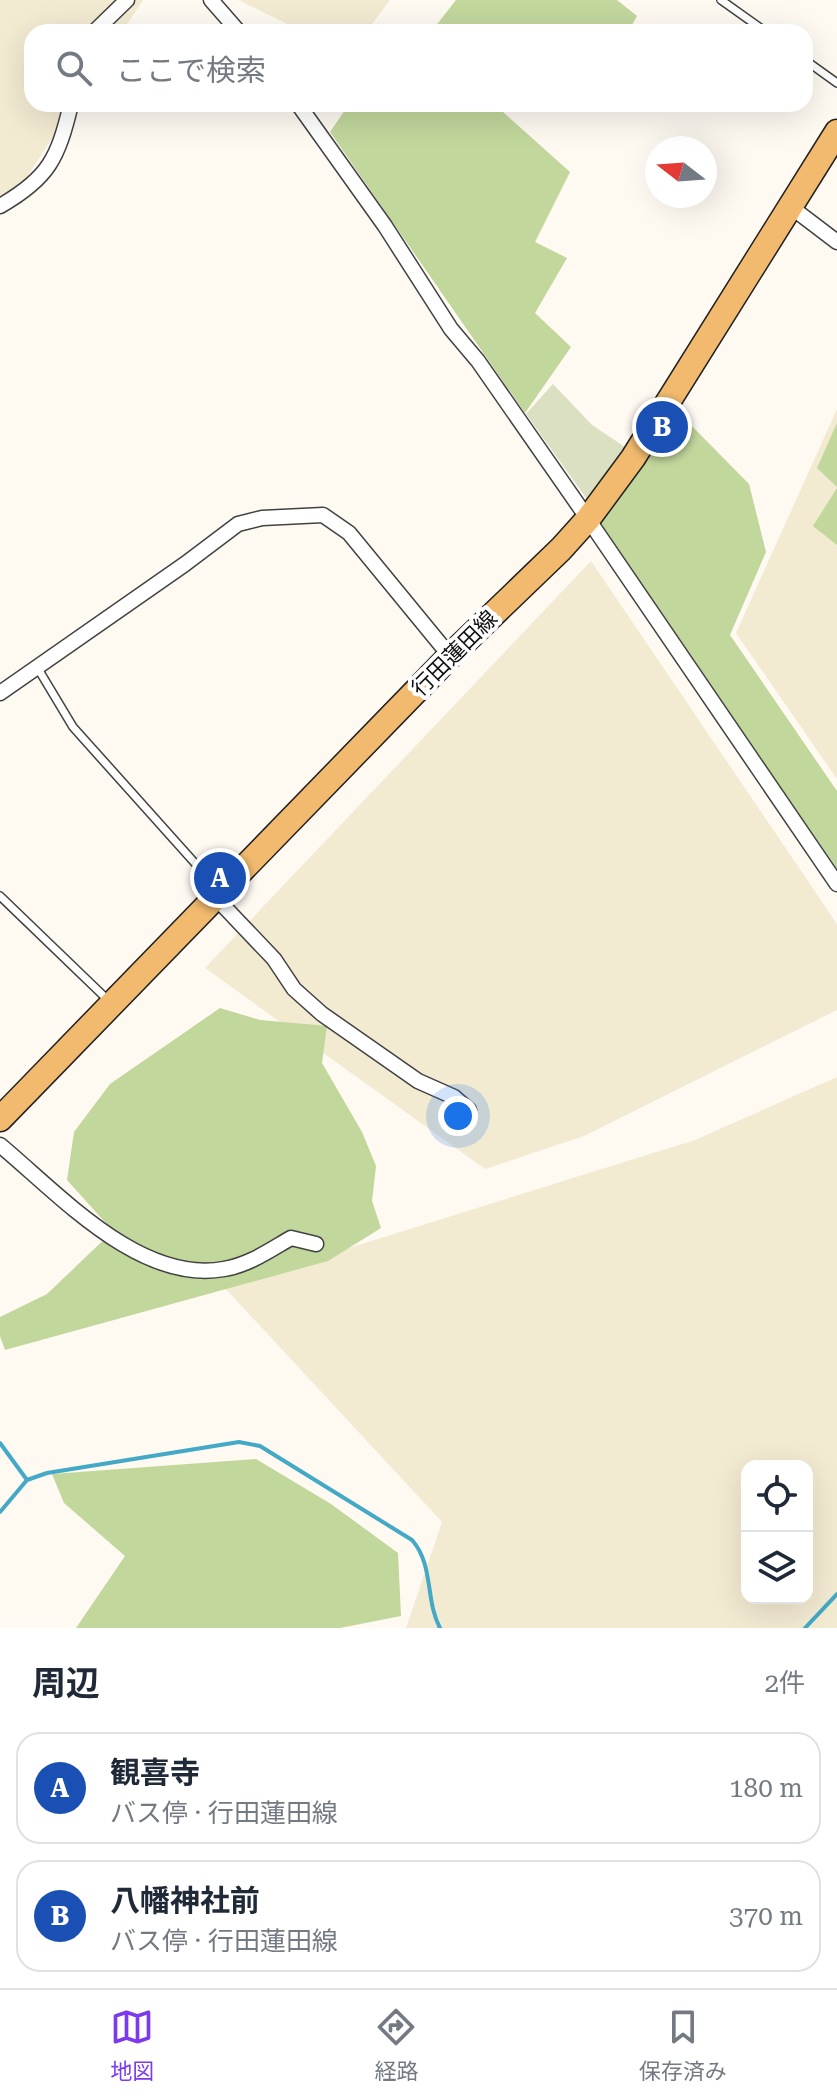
<!DOCTYPE html>
<html lang="ja">
<meta charset="utf-8">
<style>
body{margin:0;font-family:"Roboto Serif","Noto Sans JP",serif;background:#f2f2f3;color:#1f2937}
.controls{position:absolute;right:24px;bottom:24px;display:grid;overflow:hidden;border-radius:16px;box-shadow:0 8px 32px #0002}
.controls button{width:72px;height:72px;display:grid;place-items:center;padding:0;border:0;border-bottom:2px solid #e0e1e3;background:#fff;color:#1f2937;font:40px sans-serif}
.compass{position:absolute;left:645px;top:136px;width:72px;height:72px;border-radius:50%;background:#fff;box-shadow:0 8px 32px #0002;rotate:287deg}
.you{position:absolute;left:458px;top:1116px;width:28px;height:28px;margin:-20px;border:6px solid #fff;border-radius:50%;background:#1a73e8;box-shadow:0 0 0 12px #1a73e833}
.badge{display:grid;place-items:center;width:52px;height:52px;border-radius:50%;background:#7c3aed;color:#fff;font-size:26px;font-weight:700}
.pin{position:absolute;translate:-50% -50%;border:4px solid #fff;box-shadow:0 2px 8px #0006}
.list{margin:0;padding:0;list-style:none}
h2{display:flex;justify-content:space-between;align-items:center;height:104px;margin:0;padding:0 32px;font-size:34px}
h2 small{font-size:26px;font-weight:400;color:#747a83}
.list li{display:grid;grid-template-columns:52px 1fr auto;gap:24px;align-items:center;box-sizing:border-box;height:112px;margin:0 16px 16px;padding:0 16px;border:2px solid #e0e1e3;border-radius:24px}
.list b{display:block;font-size:30px;white-space:nowrap}
.list p{margin:0;font-size:26px;white-space:nowrap;color:#747a83}
.list em{font-size:26px;font-style:normal;color:#747a83}
.icon{flex:none;width:44px;height:44px;fill:none;stroke:currentColor;stroke-width:2;stroke-linecap:round;stroke-linejoin:round}
.map{position:relative;flex:none;width:837px;height:1628px;overflow:hidden}
.search{position:absolute;background:#fff;box-shadow:0 8px 32px #0002;left:24px;right:24px;top:24px;height:88px;display:flex;align-items:center;gap:20px;box-sizing:border-box;padding:0 28px;border-radius:24px;color:#747a83;font-size:30px}
.sheet{height:360px;background:#fff}
nav{display:flex;justify-content:space-around;align-items:center;box-sizing:border-box;height:112px;border-top:2px solid #e0e1e3;background:#fff;font-size:22px;color:#747a83}
nav a{display:grid;justify-items:center;gap:4px}
nav .on{color:#7c3aed}
.map>svg:first-child{display:block}
.farmland{fill:#f3ead2;fill-rule:evenodd}
.forest{fill:#c1d79c}
.cemetery{fill:#dbe0c3}
.lines{fill:none;stroke-linecap:round;stroke-linejoin:round}
.stream{stroke:#43a9c6;stroke-width:4}
.lane-casing{stroke:#424242;stroke-width:10}
.street-casing{stroke:#424242;stroke-width:17}
.primary-casing{stroke:#202020;stroke-width:27}
.lane{stroke:#fff;stroke-width:7}
.street{stroke:#fff;stroke-width:14}
.primary{stroke:#f1ba6e;stroke-width:24}
.labels{text-anchor:middle;stroke-width:8;stroke-linejoin:round;paint-order:stroke}
.street-label{font-size:22px;fill:#0f0f0f;stroke:#fff}
</style>
<div class="map">
<svg width="837" height="1628" viewBox="0 0 837 1628">
<rect width="100%" height="100%" fill="#fef9f1"/>
<path class="farmland" d="M0,0H143L122,32H32V104H74L9,205L0,208Z
M238,0H390L366,32H304Z
M837,409V779L736,633Z
M591,561L837,924V1010L584,1136L485,1169L205,968Z
M837,1077V1628H406L442,1522L224,1287L695,1140ZM747,1466H807V1598H747Z"/>
<path class="forest" d="M456,0H617L637,16L628,32H431Z
M349,104H494L570,172L535,242L567,258L535,313L571,347L525,413L330,132Z
M677,411L749,484L766,552L730,635L837,791V874L598,521Z
M837,423V487L817,468Z
M837,488V545L813,526Z
M220,1008L260,1020L327,1026L322,1063L362,1132L376,1166L372,1201L381,1228L328,1261L5,1350L0,1336V1317L47,1294L113,1231L67,1180L74,1132L110,1084Z
M256,1459L331,1504L398,1553L401,1616L340,1628H76L125,1556L64,1503L52,1474Z"/>
<path class="cemetery" d="M553,384L592,425L628,449L589,502L526,414Z"/>
<g class="lines">
<path class="stream" d="M0,1443L27,1480
M0,1512L27,1480L47,1473L239,1442L260,1446L412,1540C434,1565 425,1600 440,1628
M805,1628L837,1594"/>
<g class="lane-casing">
<path id="lane" d="M721,0L766,32
M805,60L837,83
M37,667L73,727L219,890
M0,896L110,1002"/>
</g>
<g class="street-casing">
<path id="street" d="M211,0L239,32
M94,32L127,0
M298,104L385,226L451,329L478,361L588,519L837,884
M0,206C49,178 58,158 71,104
M791,207L837,242
M0,693L185,564L238,524L262,518L323,515L349,533L450,656
M215,897L274,959L294,989L322,1014L418,1081L454,1097L469,1110
M0,1145C60,1195 140,1284 224,1269C249,1265 270,1250 291,1238L316,1244"/>
</g>
<g class="primary-casing">
<path id="primary" d="M0,1119L450,656L561,549L588,519L633,458L837,132"/>
</g>
<use href="#lane" class="lane"/>
<use href="#street" class="street"/>
<use href="#primary" class="primary"/>
</g>
<g class="labels">
<g class="street-label">
<text transform="translate(454 653) rotate(-45)" y="8">行田蓮田線</text>
</g>
</g>
</svg>
<div class="controls">
<button><svg class="icon" aria-label="locate" viewBox="0 0 24 24"><circle cx="12" cy="12" r="6"/><path d="M12 2v4M12 18v4M2 12h4M18 12h4"/></svg></button>
<button><svg class="icon" aria-label="layers" viewBox="0 0 24 24"><path d="M12 4l9 5-9 5-9-5zM3 14l9 5 9-5"/></svg></button>
</div>
<svg class="compass" viewBox="-18 -18 36 36"><path d="M0-13l5 13h-10z" fill="#e53935"/><path d="M0 13l5-13h-10z" fill="#747a83"/></svg>
<div class="you"></div>
<div class="pin badge" style="left:220px;top:878px;background:#1a4fb4">A</div>
<div class="pin badge" style="left:662px;top:427px;background:#1a4fb4">B</div>
<div class="search"><svg class="icon" aria-label="search" viewBox="0 0 24 24"><circle cx="10" cy="10" r="6"/><path d="M15 15l6 6"/></svg>ここで検索</div>
</div>
<section class="sheet">
<h2>周辺<small>2件</small></h2>
<ul class="list">
<li><span class="badge" style="background:#1a4fb4">A</span><div><b>観喜寺</b><p>バス停 · 行田蓮田線</p></div><em>180 m</em></li>
<li><span class="badge" style="background:#1a4fb4">B</span><div><b>八幡神社前</b><p>バス停 · 行田蓮田線</p></div><em>370 m</em></li>
</ul>
</section>
<nav>
<a class="on"><svg class="icon" aria-label="map" viewBox="0 0 24 24"><path d="M3 6l6-2 6 2 6-2v14l-6 2-6-2-6 2zM9 4v14M15 6v14"/></svg>地図</a>
<a><svg class="icon" aria-label="directions" viewBox="0 0 24 24"><path d="M12 3l9 9-9 9-9-9zM9 14v-3h6M13 9l2 2-2 2"/></svg>経路</a>
<a><svg class="icon" aria-label="saved" viewBox="0 0 24 24"><path d="M7 4h10v16l-5-4-5 4z"/></svg>保存済み</a>
</nav>
